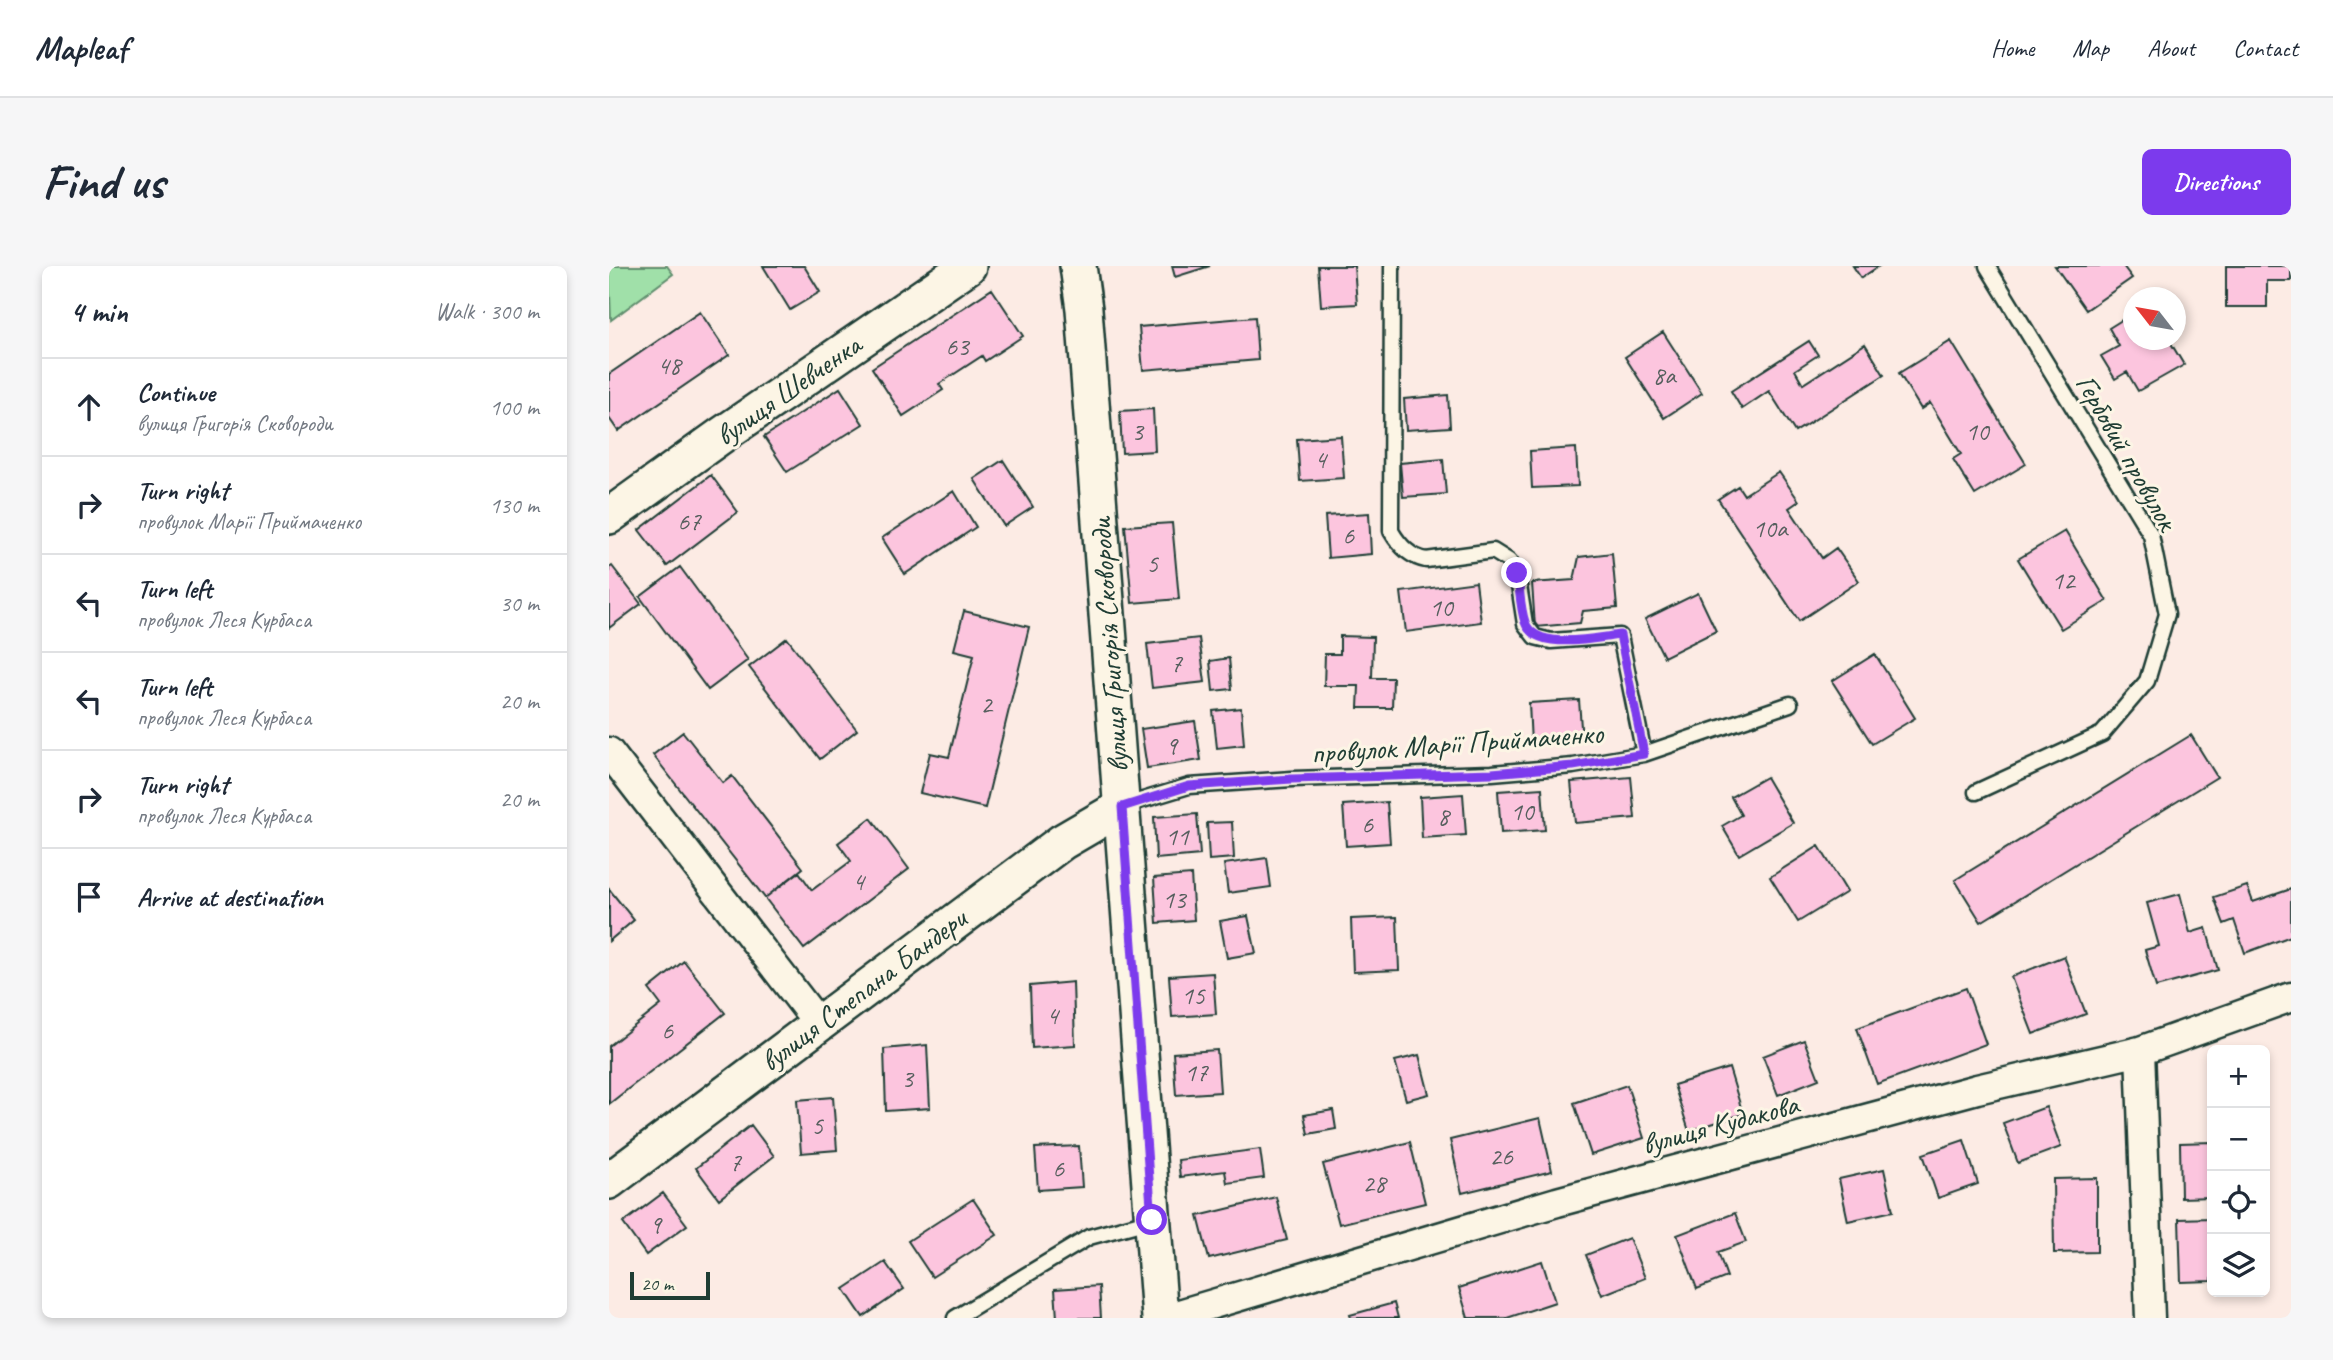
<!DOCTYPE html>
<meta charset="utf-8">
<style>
body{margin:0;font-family:Caveat,sans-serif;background:#f6f6f7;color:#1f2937}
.controls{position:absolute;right:21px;bottom:21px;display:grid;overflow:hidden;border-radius:10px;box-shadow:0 4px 10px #0003}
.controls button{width:63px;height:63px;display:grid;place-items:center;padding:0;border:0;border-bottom:2px solid #e0e1e3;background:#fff;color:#1f2937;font:35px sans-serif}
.compass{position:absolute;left:1514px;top:21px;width:63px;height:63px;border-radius:50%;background:#fff;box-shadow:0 4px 10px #0003;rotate:301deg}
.scale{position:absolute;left:21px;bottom:18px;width:80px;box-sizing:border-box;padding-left:7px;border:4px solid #1f3d34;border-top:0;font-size:19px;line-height:24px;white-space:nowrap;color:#1f3d34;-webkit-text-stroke:5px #fcf5e5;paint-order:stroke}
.stop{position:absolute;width:21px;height:21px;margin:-16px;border:5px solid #7c3aed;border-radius:50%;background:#fff}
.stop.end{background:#7c3aed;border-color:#fff;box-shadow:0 2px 7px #0008}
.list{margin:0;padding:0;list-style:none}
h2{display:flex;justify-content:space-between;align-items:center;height:91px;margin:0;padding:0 28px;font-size:30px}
h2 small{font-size:23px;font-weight:400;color:#747a83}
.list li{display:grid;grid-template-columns:46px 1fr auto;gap:21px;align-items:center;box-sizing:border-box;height:98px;padding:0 28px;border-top:2px solid #e0e1e3}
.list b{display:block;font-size:26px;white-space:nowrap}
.list p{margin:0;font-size:23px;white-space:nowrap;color:#747a83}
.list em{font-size:23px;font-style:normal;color:#747a83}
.icon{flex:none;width:38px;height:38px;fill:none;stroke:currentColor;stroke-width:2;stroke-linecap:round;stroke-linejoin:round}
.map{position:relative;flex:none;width:1682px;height:1052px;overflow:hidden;border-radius:10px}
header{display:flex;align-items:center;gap:42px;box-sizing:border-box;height:98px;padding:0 35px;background:#fff;border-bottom:2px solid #e0e1e3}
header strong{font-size:33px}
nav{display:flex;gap:38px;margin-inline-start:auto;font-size:24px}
.intro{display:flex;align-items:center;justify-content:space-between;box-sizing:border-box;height:168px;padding:0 42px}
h1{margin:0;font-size:49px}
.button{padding:18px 32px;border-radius:10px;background:#7c3aed;color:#fff;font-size:24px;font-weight:700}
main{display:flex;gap:42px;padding:0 42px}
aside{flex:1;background:#fff;border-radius:10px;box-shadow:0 4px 10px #0003}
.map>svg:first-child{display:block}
.green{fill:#a0e0a9;stroke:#608e6e;stroke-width:2}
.building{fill:#fcc5de;stroke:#1f3d34;stroke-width:2}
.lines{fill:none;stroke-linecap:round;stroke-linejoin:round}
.service-casing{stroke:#1f3d34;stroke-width:19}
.minor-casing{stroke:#1f3d34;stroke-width:33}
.tertiary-casing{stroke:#1f3d34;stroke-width:40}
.service{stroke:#fcf5e5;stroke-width:14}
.minor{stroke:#fcf5e5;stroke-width:28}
.tertiary{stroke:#fcf5e5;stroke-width:35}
.route{stroke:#7c3aed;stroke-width:9}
.labels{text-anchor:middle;stroke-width:6;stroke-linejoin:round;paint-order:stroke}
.number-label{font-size:26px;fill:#565f5e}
.street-label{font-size:30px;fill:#1f3d34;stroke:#fcf5e5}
</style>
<header>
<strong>Mapleaf</strong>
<nav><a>Home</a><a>Map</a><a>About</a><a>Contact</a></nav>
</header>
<div class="intro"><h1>Find us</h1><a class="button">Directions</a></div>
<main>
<aside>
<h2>4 min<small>Walk · 300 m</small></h2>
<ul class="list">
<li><svg class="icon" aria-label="ahead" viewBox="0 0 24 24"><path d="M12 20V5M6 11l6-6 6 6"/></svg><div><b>Continue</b><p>вулиця Григорія Сковороди</p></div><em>100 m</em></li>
<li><svg class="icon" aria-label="right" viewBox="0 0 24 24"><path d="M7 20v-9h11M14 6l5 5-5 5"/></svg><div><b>Turn right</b><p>провулок Марії Приймаченко</p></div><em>130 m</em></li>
<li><svg class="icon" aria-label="left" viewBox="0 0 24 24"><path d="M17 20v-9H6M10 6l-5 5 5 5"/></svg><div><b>Turn left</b><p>провулок Леся Курбаса</p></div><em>30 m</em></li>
<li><svg class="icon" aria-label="left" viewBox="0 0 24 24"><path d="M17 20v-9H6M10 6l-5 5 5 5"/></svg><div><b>Turn left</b><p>провулок Леся Курбаса</p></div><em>20 m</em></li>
<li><svg class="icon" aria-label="right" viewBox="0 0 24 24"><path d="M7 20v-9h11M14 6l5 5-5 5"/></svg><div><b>Turn right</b><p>провулок Леся Курбаса</p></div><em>20 m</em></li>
<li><svg class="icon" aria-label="arrive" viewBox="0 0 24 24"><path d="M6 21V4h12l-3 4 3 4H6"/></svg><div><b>Arrive at destination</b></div></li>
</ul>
</aside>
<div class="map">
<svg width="1682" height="1052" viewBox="0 0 1682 1052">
<rect width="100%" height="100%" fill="#fcebe4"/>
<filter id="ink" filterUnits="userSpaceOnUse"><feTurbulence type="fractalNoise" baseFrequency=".0143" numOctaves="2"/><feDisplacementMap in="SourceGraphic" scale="14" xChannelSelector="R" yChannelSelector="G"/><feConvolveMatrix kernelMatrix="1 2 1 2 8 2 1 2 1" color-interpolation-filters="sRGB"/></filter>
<g filter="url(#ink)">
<path class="green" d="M0,0H58L64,8L2,54Z"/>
<path class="building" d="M154,0H195L211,26L181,44Z
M563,0H601L566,11Z
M709,0H745L748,38L712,40Z
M1244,0H1270L1252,12Z
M1446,0H1514L1523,12L1477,44Z
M1617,0H1682V15H1658V41H1617Z
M383,23L414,70L376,95L373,90L330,118L334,124L294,150L263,102Z
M91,46L120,89L9,165L0,152V108Z
M1524,47V74H1560L1575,99L1529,125L1518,106L1506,113L1492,90L1510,80L1500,62Z
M646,51L649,94L534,104L530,61Z
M1054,66L1093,127L1055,152L1016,91Z
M1200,75L1209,89L1186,104L1194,118L1256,78L1275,109L1186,166L1160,125L1133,143L1122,125Z
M1342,75L1417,198L1366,229L1344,193L1352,188L1321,137L1312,143L1290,107Z
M231,122L254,158L178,206L155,171Z
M839,129L841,161L797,164L795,133Z
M544,143L546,185L513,187L511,145Z
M732,170L735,212L691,215L688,173Z
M967,182L969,220L923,222L921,185Z
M834,193L837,228L794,231L791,197Z
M394,194L424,241L395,260L365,213Z
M1170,206L1190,235L1180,242L1213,292L1227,282L1250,315L1190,355L1109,233L1129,220L1135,229Z
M102,209L129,246L58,300L30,264Z
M345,225L367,261L296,308L273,272Z
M760,247L762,288L719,292L716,250Z
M563,257L570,333L523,337L516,260Z
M1456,265L1498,335L1452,363L1409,293Z
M1003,287L1008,342L974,345L971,357L926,361L923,317L965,314L970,291Z
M3,300L32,338L0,362V302Z
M71,301L139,394L99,424L31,331Z
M867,316L872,356L797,366L792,326Z
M1089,327L1107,365L1055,391L1036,353Z
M355,345L420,361L376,542L311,527L321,487L340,491L365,389L345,384Z
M731,370L764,371L763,412H784L783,442H749L750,420H715L716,388H731Z
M178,372L248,464L211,493L140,401Z
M590,372L596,416L543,422L538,378Z
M1266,388L1306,452L1263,478L1223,415Z
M620,392L623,423L604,425L601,395Z
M970,434L973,475L922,478L920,437Z
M632,442L635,479L608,482L604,445Z
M586,455L592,494L538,502L532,463Z
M74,466L114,517L123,510L194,602L156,632L44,489Z
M1582,469L1608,511L1372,656L1346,614Z
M1022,511L1026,552L966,557L962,516Z
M1157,511L1184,557L1130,589L1113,560L1132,549L1122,531Z
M933,522L936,564L892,567L889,525Z
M854,528L857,569L813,572L811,531Z
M778,536L781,577L737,580L734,539Z
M588,548L591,589L547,593L545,551Z
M262,552L300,603L195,683L156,632L190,606L203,624L242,595L229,577Z
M623,556L625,592L600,594L598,557Z
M1210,580L1238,626L1189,656L1161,611Z
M658,592L662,621L619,627L615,598Z
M582,609L585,654L548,657L545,612Z
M1638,620L1644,636L1682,623V670L1636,687L1625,654L1615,658L1605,631Z
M0,623L25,654L0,675Z
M1571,628L1581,667L1597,662L1609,704L1547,721L1536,684L1550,680L1538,637Z
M639,650L647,687L618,692L611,655Z
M788,651L790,704L744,706L742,653Z
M1455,690L1477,748L1424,768L1402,711Z
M75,695L116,747L0,838V780L52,739L40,723Z
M604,707L607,748L563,751L560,710Z
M464,716L466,779L423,782L421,720Z
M1357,722L1377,778L1268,818L1248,762Z
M1195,774L1210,813L1169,829L1154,790Z
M318,779L321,842L277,845L275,783Z
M608,784L611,826L567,829L564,787Z
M810,789L820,828L797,834L786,795Z
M1120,802L1134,848L1080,865L1065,819Z
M1018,819L1035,872L982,889L965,837Z
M224,831L228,884L192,887L188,834Z
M1437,841L1452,881L1409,897L1394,857Z
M724,844L727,863L699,868L695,849Z
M931,852L943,905L853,927L841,874Z
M142,859L165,890L110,933L87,902Z
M1355,874L1369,918L1329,932L1314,888Z
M801,876L816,937L730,958L714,898Z
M1603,876V931L1572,932L1571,877Z
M470,880L473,921L429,924L426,882Z
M651,883L655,912L618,917L616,905L571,911L569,894Z
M1275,903L1284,945L1239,955L1230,913Z
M1488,912V986L1445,987L1444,913Z
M54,927L78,959L37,989L14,957Z
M667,931L678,974L600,993L589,950Z
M364,933L388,969L323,1011L299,975Z
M1126,947L1137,976L1109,986L1118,1011L1088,1023L1068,969Z
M1603,952V1015L1572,1016L1570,953Z
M1020,972L1036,1012L993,1029L977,989Z
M933,995L946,1036L898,1052H859L850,1022Z
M276,996L295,1023L254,1051L235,1023Z
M490,1020L492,1052H448L446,1023Z
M785,1037L789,1052H742L741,1049Z"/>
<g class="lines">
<g class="service-casing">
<path id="service" d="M783,0L782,265C790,279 801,291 817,294L884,285L900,295L908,307L916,358L926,371L942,375L1011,370L1035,488
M1367,526L1493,468L1538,415L1558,348L1542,269L1378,0
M514,540L580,520L683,513L883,507L964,500L1035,488L1181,438
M346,1052L480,971L543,954"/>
</g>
<g class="minor-casing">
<path id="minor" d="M0,486L209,757
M1531,785L1541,1052
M557,1052L948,936L1368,823L1531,785L1682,731"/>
</g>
<g class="tertiary-casing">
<path id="tertiary" d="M469,0L475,43L551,1052
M0,250L113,169L359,0
M0,915L453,576L513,541"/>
</g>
<use href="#service" class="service"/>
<use href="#minor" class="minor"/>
<use href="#tertiary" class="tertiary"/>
</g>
</g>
<g class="lines" filter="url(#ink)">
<path class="route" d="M543,954L513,541L580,520L683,513L883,507L964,500L1035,488L1011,369C986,372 926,386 916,356C911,341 911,323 908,307"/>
</g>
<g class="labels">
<g class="number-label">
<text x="348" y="89">63</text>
<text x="60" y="108">48</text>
<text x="1055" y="118">8а</text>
<text x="528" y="174">3</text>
<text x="1368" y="174">10</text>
<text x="711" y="202">4</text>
<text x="80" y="264">67</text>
<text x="1161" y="271">10а</text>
<text x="739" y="278">6</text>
<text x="543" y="306">5</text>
<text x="1454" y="323">12</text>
<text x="832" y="350">10</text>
<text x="567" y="406">7</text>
<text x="377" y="447">2</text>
<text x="562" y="488">9</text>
<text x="913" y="554">10</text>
<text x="834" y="559">8</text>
<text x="758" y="567">6</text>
<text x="568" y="579">11</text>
<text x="249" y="624">4</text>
<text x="565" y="642">13</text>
<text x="584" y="738">15</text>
<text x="443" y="758">4</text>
<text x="58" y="773">6</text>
<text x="587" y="815">17</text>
<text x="298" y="821">3</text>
<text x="208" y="868">5</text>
<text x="892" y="899">26</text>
<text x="126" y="905">7</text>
<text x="449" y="911">6</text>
<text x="765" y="926">28</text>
<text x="46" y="967">9</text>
</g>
<g class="street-label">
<text transform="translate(179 124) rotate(-35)" y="10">вулиця Шевченка</text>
<text transform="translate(1518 186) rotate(60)" y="10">Гербовий провулок</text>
<text transform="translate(500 379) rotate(-94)" y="10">вулиця Григорія Сковороди</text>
<text transform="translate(848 477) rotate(-4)" y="10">провулок Марії Приймаченко</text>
<text transform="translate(254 724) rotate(-37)" y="10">вулиця Степана Бандери</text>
<text transform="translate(1111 858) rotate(-15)" y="10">вулиця Кудакова</text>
</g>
</g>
</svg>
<div class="controls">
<button>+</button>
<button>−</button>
<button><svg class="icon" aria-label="locate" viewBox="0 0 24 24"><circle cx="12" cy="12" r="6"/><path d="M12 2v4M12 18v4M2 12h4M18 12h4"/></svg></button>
<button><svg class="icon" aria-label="layers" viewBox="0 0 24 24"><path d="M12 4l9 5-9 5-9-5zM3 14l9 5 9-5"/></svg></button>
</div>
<svg class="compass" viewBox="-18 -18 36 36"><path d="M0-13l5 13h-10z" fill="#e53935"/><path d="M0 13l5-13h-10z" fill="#747a83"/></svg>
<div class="scale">20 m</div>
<div class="stop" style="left:543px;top:954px"></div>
<div class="stop end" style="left:908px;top:307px"></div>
</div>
</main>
